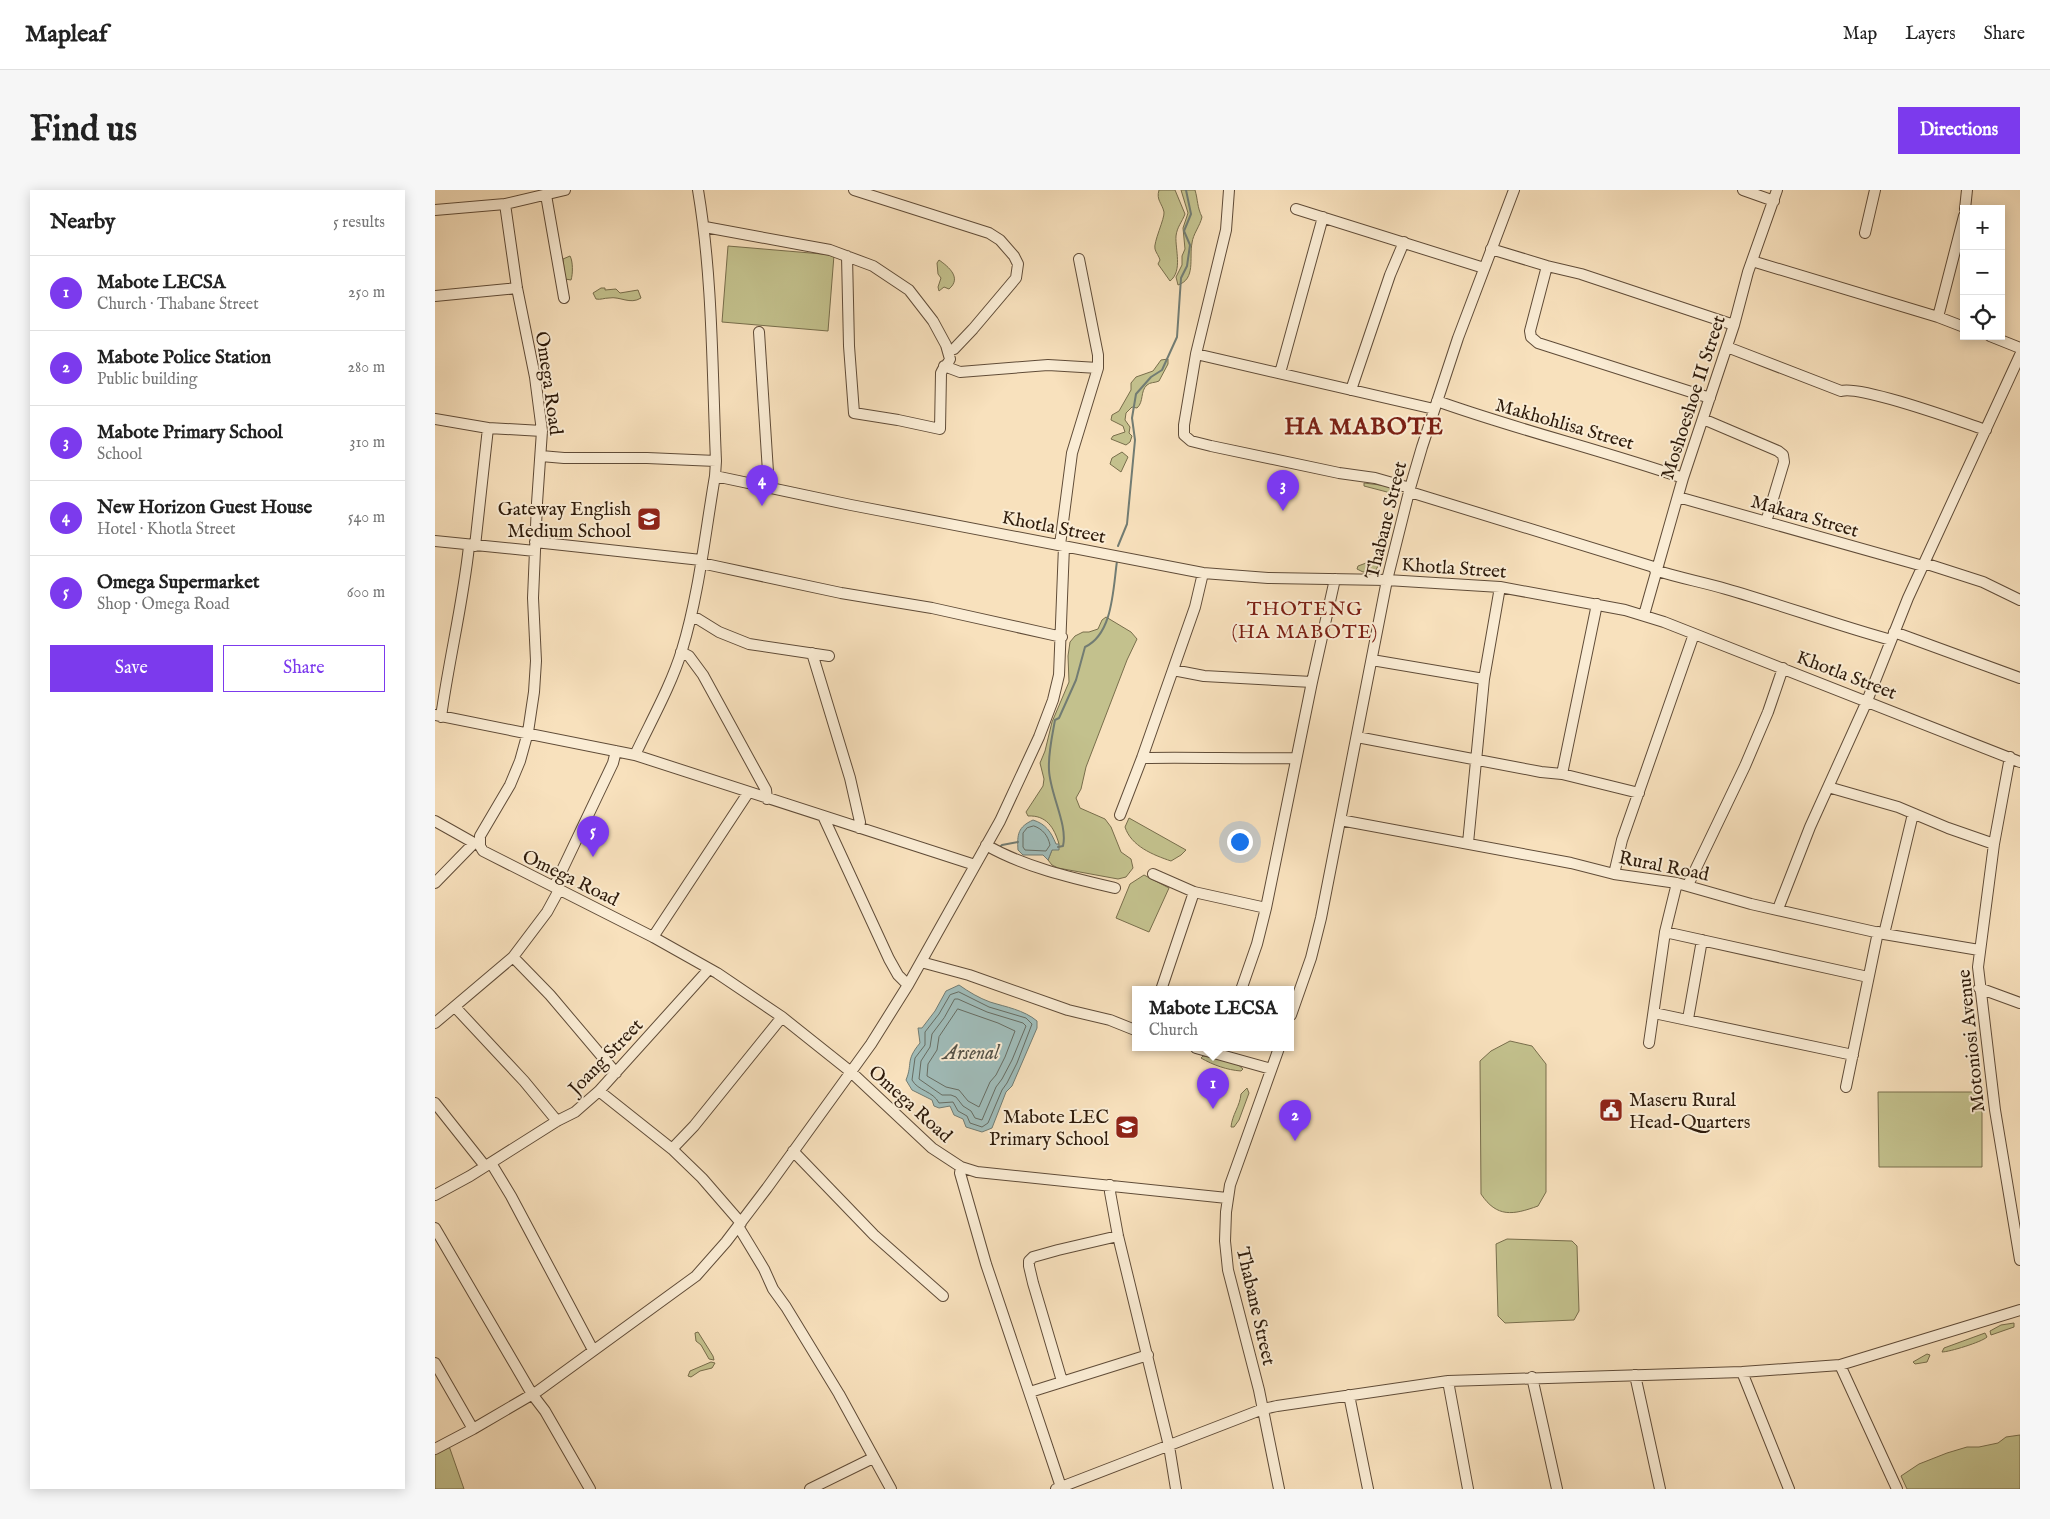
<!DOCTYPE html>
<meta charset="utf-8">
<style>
body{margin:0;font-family:"IM FELL English",serif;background:#f6f6f6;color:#222}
.controls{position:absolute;right:15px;top:15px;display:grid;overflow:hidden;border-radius:0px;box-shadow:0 2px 12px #0003}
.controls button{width:45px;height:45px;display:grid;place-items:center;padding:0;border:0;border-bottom:1px solid #e0e0e0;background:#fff;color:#222;font:25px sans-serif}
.you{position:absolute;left:804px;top:651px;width:18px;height:18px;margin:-12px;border:4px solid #fff;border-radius:50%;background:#1a73e8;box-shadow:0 0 0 8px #1a73e833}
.badge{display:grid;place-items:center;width:32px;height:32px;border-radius:50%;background:#7c3aed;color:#fff;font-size:16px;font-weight:700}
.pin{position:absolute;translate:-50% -41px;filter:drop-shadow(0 1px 2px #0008)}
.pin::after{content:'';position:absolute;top:26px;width:18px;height:15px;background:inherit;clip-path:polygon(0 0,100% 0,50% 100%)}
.popup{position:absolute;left:697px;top:796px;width:162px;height:65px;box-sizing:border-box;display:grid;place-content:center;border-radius:0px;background:#fff;filter:drop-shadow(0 1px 4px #0005);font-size:16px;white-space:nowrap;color:#767676}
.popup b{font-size:19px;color:#222}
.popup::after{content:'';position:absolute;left:50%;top:100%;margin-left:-10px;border:10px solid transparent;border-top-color:#fff}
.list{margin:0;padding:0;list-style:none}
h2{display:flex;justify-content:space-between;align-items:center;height:65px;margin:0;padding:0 20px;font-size:21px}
h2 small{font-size:16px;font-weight:400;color:#767676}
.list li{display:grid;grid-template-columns:32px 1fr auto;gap:15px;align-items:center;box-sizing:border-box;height:75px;padding:0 20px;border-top:1px solid #e0e0e0}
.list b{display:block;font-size:19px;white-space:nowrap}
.list p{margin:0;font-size:16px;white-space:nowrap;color:#767676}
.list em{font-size:16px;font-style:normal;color:#767676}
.actions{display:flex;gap:10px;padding:15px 20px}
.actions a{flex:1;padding:11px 0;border:1px solid #7c3aed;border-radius:0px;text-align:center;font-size:18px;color:#7c3aed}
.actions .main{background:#7c3aed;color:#fff}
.icon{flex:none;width:28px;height:28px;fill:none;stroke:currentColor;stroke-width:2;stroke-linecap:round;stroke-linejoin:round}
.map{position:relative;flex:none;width:1585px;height:1299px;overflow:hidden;border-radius:0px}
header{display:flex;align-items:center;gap:30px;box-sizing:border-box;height:70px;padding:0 25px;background:#fff;border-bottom:1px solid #e0e0e0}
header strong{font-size:24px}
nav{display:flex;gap:28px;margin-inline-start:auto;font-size:18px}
.intro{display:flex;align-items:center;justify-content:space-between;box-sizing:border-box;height:120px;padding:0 30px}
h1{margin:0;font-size:35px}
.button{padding:12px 22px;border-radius:0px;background:#7c3aed;color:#fff;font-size:18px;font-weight:700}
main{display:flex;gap:30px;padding:0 30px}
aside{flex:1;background:#fff;border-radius:0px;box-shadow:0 2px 12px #0003}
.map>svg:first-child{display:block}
.green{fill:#c3c18d;stroke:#786e4c}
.water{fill:#a0bcb9;stroke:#727c73}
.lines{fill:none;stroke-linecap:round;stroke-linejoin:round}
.shore{stroke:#676c62;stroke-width:1}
.stream{stroke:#727c73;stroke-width:2}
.minor-casing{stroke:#604c38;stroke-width:12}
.minor{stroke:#faecd4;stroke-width:10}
.labels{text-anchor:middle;stroke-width:4;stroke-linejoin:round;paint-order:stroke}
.street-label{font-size:19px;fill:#2e1b0b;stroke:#faecd4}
.poi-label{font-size:19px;fill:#2e1b0b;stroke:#faecd4;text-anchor:end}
.neighbourhood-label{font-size:20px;letter-spacing:1px;fill:#7a1f14;stroke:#faecd4}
.water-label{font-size:20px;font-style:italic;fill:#565348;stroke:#faecd4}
.district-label{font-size:24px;font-weight:bold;letter-spacing:1px;fill:#7a1f14;stroke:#faecd4}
</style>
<header>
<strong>Mapleaf</strong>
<nav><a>Map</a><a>Layers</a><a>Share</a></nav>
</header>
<div class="intro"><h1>Find us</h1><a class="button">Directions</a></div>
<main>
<aside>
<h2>Nearby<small>5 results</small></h2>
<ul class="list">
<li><span class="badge">1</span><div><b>Mabote LECSA</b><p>Church · Thabane Street</p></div><em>250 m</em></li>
<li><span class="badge">2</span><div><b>Mabote Police Station</b><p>Public building</p></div><em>280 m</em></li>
<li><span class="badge">3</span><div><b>Mabote Primary School</b><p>School</p></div><em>310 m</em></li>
<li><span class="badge">4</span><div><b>New Horizon Guest House</b><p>Hotel · Khotla Street</p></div><em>540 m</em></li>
<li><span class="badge">5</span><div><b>Omega Supermarket</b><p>Shop · Omega Road</p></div><em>600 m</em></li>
</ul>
<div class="actions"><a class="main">Save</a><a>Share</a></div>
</aside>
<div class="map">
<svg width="1585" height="1299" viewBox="0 0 1585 1299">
<rect width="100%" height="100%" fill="#f8e1bd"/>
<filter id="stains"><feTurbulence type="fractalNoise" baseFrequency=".004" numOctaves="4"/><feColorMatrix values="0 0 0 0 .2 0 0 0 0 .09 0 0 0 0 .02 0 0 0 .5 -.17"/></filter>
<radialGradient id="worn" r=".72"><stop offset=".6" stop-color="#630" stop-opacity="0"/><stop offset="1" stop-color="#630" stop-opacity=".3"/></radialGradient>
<path class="green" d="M724,0H740L750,24C747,32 742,37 741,46C740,59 748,81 735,91L723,74L725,70C724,66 721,63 720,59C718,53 730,28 729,22C727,13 721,10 724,0Z
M746,0H760C763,10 762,17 767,27C765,36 758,44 757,53C754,68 761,89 743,95L741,87L747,75V66L750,59L748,38L753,23Z
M293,56L399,65L393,141L287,132Z
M135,66C138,71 138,84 136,90L130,89C130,87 128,70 128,69Z
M504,70C514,77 527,88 514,99L509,97L504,101L503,97L506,88L503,84L502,73Z
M166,98H170V100L181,99L185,103L203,100L206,108C195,115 185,106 174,108C169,108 166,110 161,109L158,103Z
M733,169V174L724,191C720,193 715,192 712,195C705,201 709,212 702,218L697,217L691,223L690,230L695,237L694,243L697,246L695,252L691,255L676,249L678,246L690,242L688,236L676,230L677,225L684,221L696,200V193L701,187L718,181L726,170Z
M687,262L693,267L686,282L675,274L677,268Z
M929,293L953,296L959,305V308H955L952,302L929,296Z
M951,337C956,345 952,357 944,361C941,353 944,341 951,337Z
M942,369L944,374L941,380L928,382L922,379L923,376Z
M671,427L696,442L702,449L692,470L651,577L646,599L641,608L645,618L670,629L676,637L686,662L696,669L698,678L691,687L683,689L623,678L617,675L613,670L617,660L624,654C619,637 611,625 593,626L591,622L608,596L609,589L605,573L610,561L617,532L634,492L633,466L635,452L640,446L648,442H654L663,439L667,430Z
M694,628L751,660L746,665L736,671C718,665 696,656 690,637Z
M709,685L734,698L714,742L681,728L695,694Z
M1075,851L1097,856L1111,874V1002L1103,1016C1078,1025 1062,1028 1046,1004L1045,871L1056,861Z
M768,866C779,867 800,870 808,879L806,881C792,880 778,875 766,868Z
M812,898L814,903L804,930L799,937H796C797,925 805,916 806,904Z
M1443,902H1547V977H1444Z
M1072,1049L1137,1051L1142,1056L1144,1121L1139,1130L1070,1133L1063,1126L1061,1054Z
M1579,1133V1137L1556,1145L1555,1141L1566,1135Z
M263,1142L278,1166L279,1170L274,1169L266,1155L261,1151L260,1143Z
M1550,1143L1552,1147C1547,1152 1514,1162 1507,1162L1509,1158Z
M1492,1164L1495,1165L1492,1172L1480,1174L1478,1172Z
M276,1172L280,1173L277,1178L265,1181L256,1187L253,1186L255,1181Z
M1585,1245V1299H1472L1466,1286L1484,1274L1512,1263L1532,1257H1544L1563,1253L1571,1247Z
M14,1256L29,1299H0V1263Z"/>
<path class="water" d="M598,630C611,634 616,642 621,654H624V660H617L613,670L608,665H588L583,660C582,644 583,637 598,630Z
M524,795C534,802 544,808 555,812C571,817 589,820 602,831V838L577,896L571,902L557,938L547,942L531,937L528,929L519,925L515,916L504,918L499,916L497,910L477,900L471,890C478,873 470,871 485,853L483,838H487L500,821L511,801Z"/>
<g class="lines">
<path class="shore" d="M599,636C608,639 613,646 615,655L611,661L590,660L588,657V643L592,638Z
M524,802L554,817L591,828L597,834L582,873L572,893L567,900L553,933L547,937L535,933L532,926L523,921L518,912L504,913C498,901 483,901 477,890L480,868L490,855V842L504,824L515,805Z
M520,809H523L552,822L588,833L591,836L577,870L567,889L561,897L547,930L540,928L536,921L528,916L521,907L516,905H507L484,889L486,871L495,857L497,844L509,828Z
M523,819L563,833L580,841L570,867L561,885L555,892L544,917L533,911L524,900L511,897L492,886L493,874L502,860L504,847Z"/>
<path class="stream" d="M683,356L692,334L700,250L697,228L701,204L716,187L727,180L742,147L746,88L752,76L755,55L749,41L756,24L751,0
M565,657L567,655L583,652
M623,657L628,656C633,635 615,604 614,580C613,564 617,547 620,530L624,528L641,490L650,457C678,444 678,399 682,371"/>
<g class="minor-casing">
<path id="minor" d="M419,0L554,43L565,50L579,66L583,74L581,88L538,139L519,159L513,161
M794,0L791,40L761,164L749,235V245L756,251L776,256L904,283L940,288L975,298
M1308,0L1339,11
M111,5L129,108
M70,14L82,98L100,187L107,241L102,313L98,408L101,471L99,502L93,542L85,571L75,595L45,646V656L48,661L218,747L282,783L347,827L416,882L497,958L526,977L542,982L792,1008
M861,19L1049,78
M1530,19L1532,0
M0,20L70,14L130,0
M270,37L395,60L438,76L474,100L498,131L511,155L515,169C513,175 508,177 506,183L505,239L463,230L419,223L414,156L412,66
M1430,43L1440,0
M1056,59L1112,76L1146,84L1299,135
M1317,71L1503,127L1529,137
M1112,76L1095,141L1096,147L1103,153L1275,208
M0,106L82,98
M1503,127L1529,26
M324,142L333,282L332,298
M1555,146L1585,158
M1292,157L1406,201C1426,195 1527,232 1551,240
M761,164L999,219
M509,176L525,182L613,175L663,178
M845,183L888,27
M916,200L955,85L969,52
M1002,211C1083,240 1167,260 1248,288
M0,229L53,238L40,356
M1268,229L1343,261L1348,265L1349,272L1331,332
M53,238L107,241
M106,266L129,268H212L281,271
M280,286L416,315L768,383L833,388L952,390L1065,397L1190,420L1229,432L1585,572
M975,302L1222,378
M1243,307L1488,376
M0,351L100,361
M100,352L266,370
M625,355L637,263L663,178V165L644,69
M266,373L406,403L497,418L627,447
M1489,373L1548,392L1585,410
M1220,380C1244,388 1268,392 1291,399C1347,415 1401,435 1456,450
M1209,425L1248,288L1299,135L1313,82L1342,0
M256,428L263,429L284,442L314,454L394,466
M1459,442L1585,488
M246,462L254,466L268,485L331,600L332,609
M377,463L415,588L425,632L424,638
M937,470L1049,489
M738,480L769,486L877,492
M0,525L200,565L540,675
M6,527C14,469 28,413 34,356
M922,547L1106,582L1127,584L1204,603
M200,565C216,531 236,496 247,460C264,404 270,344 280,286L281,271C277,181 278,89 263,0
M1575,567L1559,654L1543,777L1560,920L1585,1070
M707,568C759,567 810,569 861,568
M1127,584L1162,414
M1393,597L1463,617L1513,638L1559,654
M685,625L707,568L760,417L768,383
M388,626L454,769L463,785L473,795
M905,630L1136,673L1179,684L1242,693L1316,714L1449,744L1544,760
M0,631L39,653H44
M1033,653L1049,489L1065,397
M551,655C589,677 637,688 680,698
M718,684L759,702L831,718
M1179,684L1187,650L1259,444
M0,693L39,653
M1253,695L1310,576L1333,522L1348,478
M119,697L178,573L181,561
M1343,719L1375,637L1432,511L1473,408L1585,165
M1230,742L1433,787
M1449,744L1478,624
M218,747L313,603
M78,767L115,805L181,883
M486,772L534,785L633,820L675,830L700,840
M1544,798L1585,813
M726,800L759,702
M806,800L822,754L831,718L877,492L900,389
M20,817L89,891L122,931
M1219,823L1418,865
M856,825L876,768L886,728L952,390L975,298L987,257L1023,148L1079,0
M1253,829L1267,750
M0,833L78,767L112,722L124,700
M1214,853L1230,742L1242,693
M761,858L836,879
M1411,897L1443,742
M164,901L237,959L267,988L306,1033
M0,913L50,976
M237,959L259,936L347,827
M358,961L439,1045L508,1106
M56,973L76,1006L158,1160
M526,977L525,983L551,1074L626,1297
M675,995V1002L683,1046L734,1256L741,1299
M0,1005L35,986L122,931L140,922L164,901L274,779
M303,1036L329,1079L338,1099L351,1117L404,1204L456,1299
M0,1038L97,1204L110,1221L155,1299
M0,1173L38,1239
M1405,1175L1462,1299
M1307,1182L1354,1299
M1200,1185L1225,1299
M1097,1187L1122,1299
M627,1191L598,1093L594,1076V1071L598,1067L623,1060L683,1046
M1013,1191L1033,1299
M595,1202L713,1165
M914,1205L933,1299
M0,1259L38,1239L103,1201L261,1086L291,1052L332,998L436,854L473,795L565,631L604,547L618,510L624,485L629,356
M375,1299L438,1268
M621,1299L828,1219L842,1216L1013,1191L1307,1182L1405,1175L1585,1120
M844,1299L824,1200L793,1080L790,1051L791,1022L795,995L844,858"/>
</g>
<use href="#minor" class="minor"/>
</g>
<defs>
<g id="school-square" transform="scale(1.25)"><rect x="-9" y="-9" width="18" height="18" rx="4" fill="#8f2418" stroke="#faecd4"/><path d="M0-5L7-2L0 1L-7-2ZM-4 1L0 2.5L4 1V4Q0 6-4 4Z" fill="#fff"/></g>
<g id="civic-square" transform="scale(1.25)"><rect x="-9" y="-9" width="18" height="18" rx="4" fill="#8f2418" stroke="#faecd4"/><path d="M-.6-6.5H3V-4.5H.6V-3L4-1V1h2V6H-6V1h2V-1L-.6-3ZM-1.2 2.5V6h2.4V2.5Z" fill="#fff"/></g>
</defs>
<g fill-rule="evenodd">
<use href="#school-square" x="214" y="329"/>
<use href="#civic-square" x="1176" y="920"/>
<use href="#school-square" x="692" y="937"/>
</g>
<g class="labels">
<g class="street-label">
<text transform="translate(115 193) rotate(82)" y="7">Omega Road</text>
<text transform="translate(1257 207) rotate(-72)" y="7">Moshoeshoe II Street</text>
<text transform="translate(1130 233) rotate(16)" y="7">Makhohlisa Street</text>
<text transform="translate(1370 325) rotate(16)" y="7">Makara Street</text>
<text transform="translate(950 330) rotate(-76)" y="7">Thabane Street</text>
<text transform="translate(619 336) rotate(11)" y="7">Khotla Street</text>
<text transform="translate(1019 377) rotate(4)" y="7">Khotla Street</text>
<text transform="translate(1412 484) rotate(21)" y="7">Khotla Street</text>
<text transform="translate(1229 675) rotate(11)" y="7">Rural Road</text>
<text transform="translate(136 687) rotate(26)" y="7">Omega Road</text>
<text transform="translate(1535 851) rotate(-96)" y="7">Motoniosi Avenue</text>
<text transform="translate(170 866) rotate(-46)" y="7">Joang Street</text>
<text transform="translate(476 913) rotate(42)" y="7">Omega Road</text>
<text transform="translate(822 1116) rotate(77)" y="7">Thabane Street</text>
</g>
<g class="poi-label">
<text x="196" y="325">Gateway English<tspan x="196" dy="22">Medium School</tspan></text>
<text x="1194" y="916" text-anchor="start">Maseru Rural<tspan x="1194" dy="22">Head-Quarters</tspan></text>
<text x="674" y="933">Mabote LEC<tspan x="674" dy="22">Primary School</tspan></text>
</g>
<g class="neighbourhood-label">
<text x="870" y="425">THOTENG<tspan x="870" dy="23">(HA MABOTE)</tspan></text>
</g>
<g class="water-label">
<text x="536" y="869">Arsenal</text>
</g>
<g class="district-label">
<text x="929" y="244">HA MABOTE</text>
</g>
</g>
<rect width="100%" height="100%" filter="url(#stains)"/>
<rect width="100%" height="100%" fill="url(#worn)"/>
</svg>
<div class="controls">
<button>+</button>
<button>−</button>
<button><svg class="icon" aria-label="locate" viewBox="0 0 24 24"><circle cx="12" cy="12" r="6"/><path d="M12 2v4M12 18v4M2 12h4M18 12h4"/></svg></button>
</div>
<div class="you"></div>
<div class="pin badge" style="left:778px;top:919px">1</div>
<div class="popup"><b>Mabote LECSA</b>Church</div>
<div class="pin badge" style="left:860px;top:951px">2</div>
<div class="pin badge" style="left:848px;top:321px">3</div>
<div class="pin badge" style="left:327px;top:316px">4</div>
<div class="pin badge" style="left:158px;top:667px">5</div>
</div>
</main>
